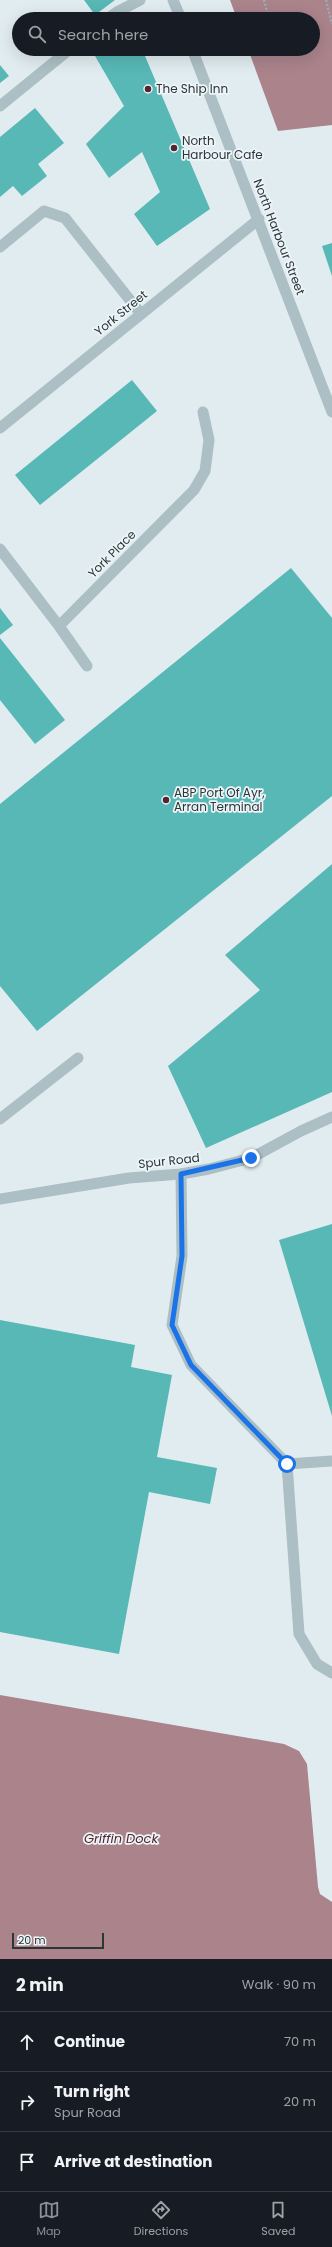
<!DOCTYPE html>
<meta charset="utf-8">
<style>
body{margin:0;font-family:Poppins,sans-serif;background:#20242c;color:#f1f3f6}
.scale{position:absolute;left:12px;bottom:10px;width:92px;box-sizing:border-box;padding-left:4px;border:2px solid #2b3637;border-top:0;font-size:11px;line-height:14px;white-space:nowrap;color:#2b3637;-webkit-text-stroke:3px #edf5f8;paint-order:stroke}
.stop{position:absolute;width:12px;height:12px;margin:-9px;border:3px solid #1a73e8;border-radius:50%;background:#fff}
.stop.end{background:#1a73e8;border-color:#fff;box-shadow:0 1px 4px #0008}
.list{margin:0;padding:0;list-style:none}
h2{display:flex;justify-content:space-between;align-items:center;height:52px;margin:0;padding:0 16px;font-size:17px}
h2 small{font-size:13px;font-weight:400;color:#9ea1a6}
.list li{display:grid;grid-template-columns:26px 1fr auto;gap:12px;align-items:center;box-sizing:border-box;height:60px;padding:0 16px;border-top:1px solid #363941}
.list b{display:block;font-size:15px;white-space:nowrap}
.list p{margin:0;font-size:13px;white-space:nowrap;color:#9ea1a6}
.list em{font-size:13px;font-style:normal;color:#9ea1a6}
.icon{flex:none;width:22px;height:22px;fill:none;stroke:currentColor;stroke-width:2;stroke-linecap:round;stroke-linejoin:round}
.map{position:relative;flex:none;width:332px;height:1959px;overflow:hidden}
.search{position:absolute;background:#171b24;box-shadow:0 4px 16px #0002;left:12px;right:12px;top:12px;height:44px;display:flex;align-items:center;gap:10px;box-sizing:border-box;padding:0 14px;border-radius:22px;color:#9ea1a6;font-size:15px}
.sheet{height:232px;background:#171b24}
nav{display:flex;justify-content:space-around;align-items:center;box-sizing:border-box;height:56px;border-top:1px solid #363941;background:#171b24;font-size:11px;color:#9ea1a6}
nav a{display:grid;justify-items:center;gap:2px}
nav .on{color:#8c9099}
.map>svg:first-child{display:block}
.water{fill:#aa838b}
.building{fill:#57b8b6}
.lines{fill:none;stroke-linecap:round;stroke-linejoin:round}
.path{stroke:#98aeb3;stroke-width:2.5;stroke-dasharray:2 2;stroke-linecap:butt}
.service{stroke:#abbfc4;stroke-width:11}
.minor{stroke:#abbfc4;stroke-width:11}
.route{stroke:#1a73e8;stroke-width:5}
.poi-dot{fill:#54252e;stroke:#edf5f8;stroke-width:1.5}
.labels{text-anchor:middle;stroke-width:3.5;stroke-linejoin:round;paint-order:stroke}
.poi-label{font-size:12px;fill:#2b3637;stroke:#edf5f8;text-anchor:start}
.street-label{font-size:12px;fill:#2b3637;stroke:#edf5f8}
.water-label{font-size:13px;font-style:italic;fill:#54252e;stroke:#edf5f8}
</style>
<div class="map">
<svg width="332" height="1959" viewBox="0 0 332 1959">
<rect width="100%" height="100%" fill="#e1ecf0"/>
<path class="water" d="M230,0H332V125L278,131L248,49H313V19H237Z
M0,1695L284,1744L299,1751L307,1764L318,1887L320,1894L332,1902V1959H0Z"/>
<path class="building" d="M84,0H115L95,15Z
M91,49H142L210,209L157,246L134,214L160,192L142,152L109,178L86,144L124,106Z
M0,65L9,76L0,83Z
M35,108L64,143L38,164L47,176L22,196L13,186L0,197V137Z
M332,243V276L322,246Z
M132,380L157,411L40,505L15,475Z
M291,568L332,618V796L37,1031L0,986V804Z
M0,608L13,625L0,635Z
M0,638L65,720L35,744L0,700Z
M332,864V1092L206,1148L168,1066L260,990L225,955Z
M332,1224V1416L279,1240Z
M0,1320L135,1345L131,1367L172,1375L157,1457L217,1468L210,1504L149,1492L119,1654L0,1632Z"/>
<g class="lines">
<path class="path" d="M264,0L269,19
M326,0L332,24
M277,49V51"/>
<path class="service" d="M0,247L44,211L65,218L141,314
M181,1174L182,1256L172,1325L191,1365L287,1464L299,1634L317,1664L332,1673
M287,1464L332,1461"/>
<path class="minor" d="M173,0L181,19
M107,19L117,12L140,0
M192,49L332,412
M0,106L70,49
M0,428L259,219
M0,549L59,626L194,490L205,471L209,440L203,412
M59,626L87,666
M0,1119L78,1058
M0,1199L129,1178L181,1174L209,1169L251,1158L301,1131L332,1117"/>
</g>
<g class="lines">
<path class="route" d="M251,1158L181,1174L182,1256L172,1325L191,1365L287,1464"/>
</g>
<g class="poi-dot">
<circle cx="148" cy="89" r="4"/>
<circle cx="174" cy="148" r="4"/>
<circle cx="166" cy="800" r="4"/>
</g>
<g class="labels">
<g class="poi-label">
<text x="156" y="93">The Ship Inn</text>
<text x="182" y="145">North<tspan x="182" dy="14">Harbour Cafe</tspan></text>
<text x="174" y="797">ABP Port Of Ayr,<tspan x="174" dy="14">Arran Terminal</tspan></text>
</g>
<g class="street-label">
<text transform="translate(279 237) rotate(69)" y="4">North Harbour Street</text>
<text transform="translate(121 313) rotate(-39)" y="4">York Street</text>
<text transform="translate(112 554) rotate(-45)" y="4">York Place</text>
<text transform="translate(169 1161) rotate(-6)" y="4">Spur Road</text>
</g>
<g class="water-label">
<text x="121" y="1843">Griffin Dock</text>
</g>
</g>
</svg>
<div class="scale">20 m</div>
<div class="stop" style="left:287px;top:1464px"></div>
<div class="stop end" style="left:251px;top:1158px"></div>
<div class="search"><svg class="icon" aria-label="search" viewBox="0 0 24 24"><circle cx="10" cy="10" r="6"/><path d="M15 15l6 6"/></svg>Search here</div>
</div>
<section class="sheet">
<h2>2 min<small>Walk · 90 m</small></h2>
<ul class="list">
<li><svg class="icon" aria-label="ahead" viewBox="0 0 24 24"><path d="M12 20V5M6 11l6-6 6 6"/></svg><div><b>Continue</b></div><em>70 m</em></li>
<li><svg class="icon" aria-label="right" viewBox="0 0 24 24"><path d="M7 20v-9h11M14 6l5 5-5 5"/></svg><div><b>Turn right</b><p>Spur Road</p></div><em>20 m</em></li>
<li><svg class="icon" aria-label="arrive" viewBox="0 0 24 24"><path d="M6 21V4h12l-3 4 3 4H6"/></svg><div><b>Arrive at destination</b></div></li>
</ul>
</section>
<nav>
<a class="on"><svg class="icon" aria-label="map" viewBox="0 0 24 24"><path d="M3 6l6-2 6 2 6-2v14l-6 2-6-2-6 2zM9 4v14M15 6v14"/></svg>Map</a>
<a><svg class="icon" aria-label="directions" viewBox="0 0 24 24"><path d="M12 3l9 9-9 9-9-9zM9 14v-3h6M13 9l2 2-2 2"/></svg>Directions</a>
<a><svg class="icon" aria-label="saved" viewBox="0 0 24 24"><path d="M7 4h10v16l-5-4-5 4z"/></svg>Saved</a>
</nav>
